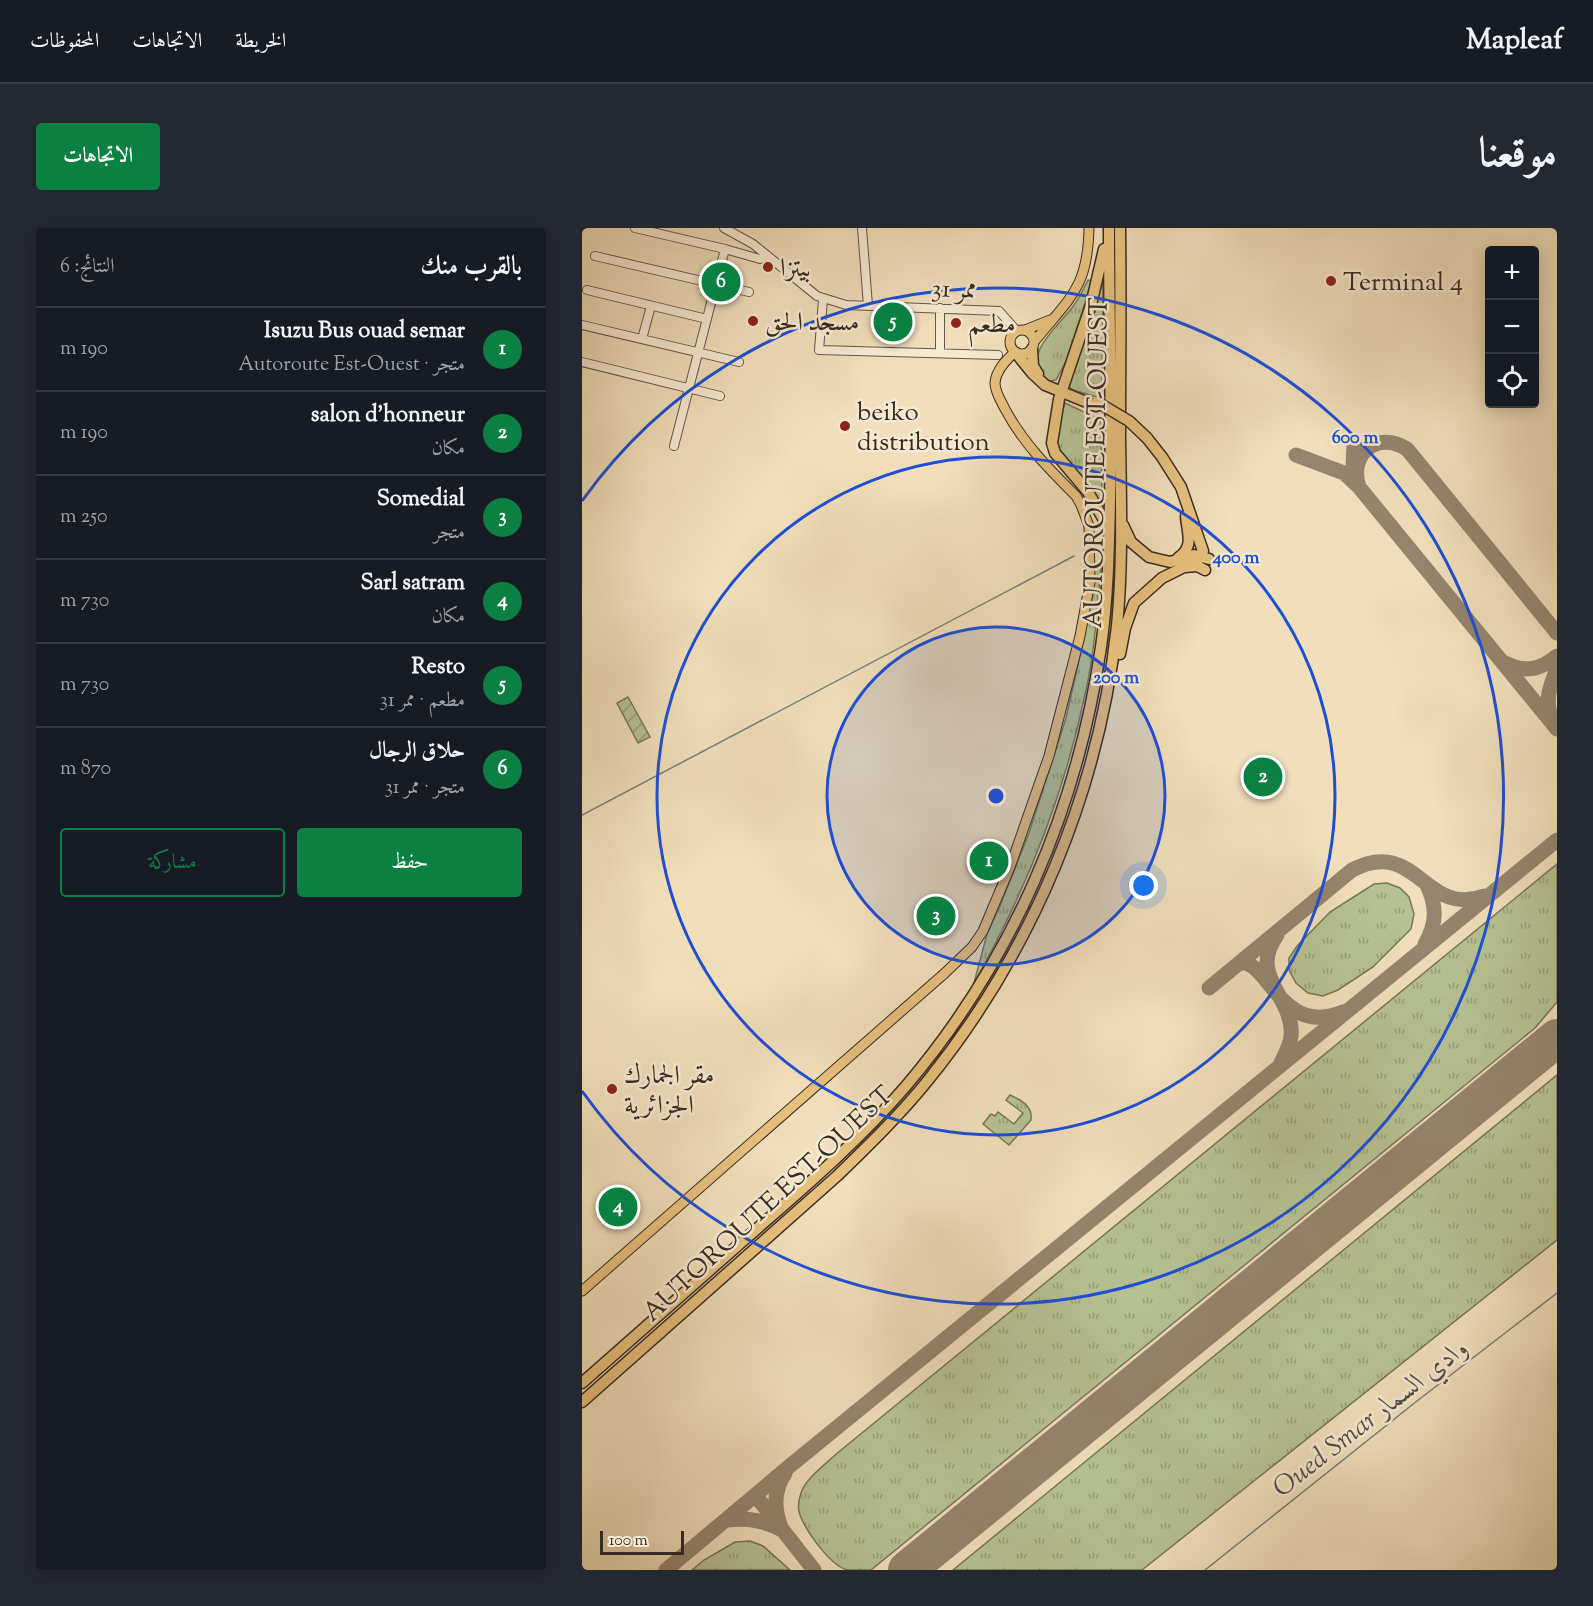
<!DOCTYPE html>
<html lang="ar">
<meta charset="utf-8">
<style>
body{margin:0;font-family:"Sorts Mill Goudy",Amiri,serif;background:#242831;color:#f1f3f6;direction:rtl}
.controls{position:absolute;right:18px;top:18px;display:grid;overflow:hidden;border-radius:6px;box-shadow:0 3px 15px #0003}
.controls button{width:54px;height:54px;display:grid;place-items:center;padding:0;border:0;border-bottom:2px solid #363941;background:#171b24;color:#f1f3f6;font:30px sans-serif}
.scale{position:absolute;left:18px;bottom:15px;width:84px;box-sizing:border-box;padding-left:6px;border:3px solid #372b23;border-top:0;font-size:16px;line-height:21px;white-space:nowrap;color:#372b23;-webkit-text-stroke:4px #f5ead2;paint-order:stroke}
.you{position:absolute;left:562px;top:658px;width:21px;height:21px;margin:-15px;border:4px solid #fff;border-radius:50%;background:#1a73e8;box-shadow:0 0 0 9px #1a73e833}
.badge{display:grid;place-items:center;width:39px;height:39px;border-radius:50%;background:#0b8043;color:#fff;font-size:20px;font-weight:700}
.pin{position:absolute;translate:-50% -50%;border:3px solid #fff;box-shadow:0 2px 6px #0006}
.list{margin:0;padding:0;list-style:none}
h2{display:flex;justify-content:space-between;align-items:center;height:78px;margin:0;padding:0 24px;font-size:26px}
h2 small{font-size:20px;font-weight:400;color:#9ea1a6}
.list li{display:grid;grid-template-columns:39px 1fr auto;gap:18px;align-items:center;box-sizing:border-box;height:84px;padding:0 24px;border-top:2px solid #363941}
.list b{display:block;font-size:22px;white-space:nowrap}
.list p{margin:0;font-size:20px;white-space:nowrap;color:#9ea1a6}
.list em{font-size:20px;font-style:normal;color:#9ea1a6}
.actions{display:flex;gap:12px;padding:18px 24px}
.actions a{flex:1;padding:14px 0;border:2px solid #0b8043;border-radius:6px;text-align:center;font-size:21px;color:#0b8043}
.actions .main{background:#0b8043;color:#fff}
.icon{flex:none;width:33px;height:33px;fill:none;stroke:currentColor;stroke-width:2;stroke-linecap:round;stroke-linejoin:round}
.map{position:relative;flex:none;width:975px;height:1342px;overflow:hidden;direction:ltr;border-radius:6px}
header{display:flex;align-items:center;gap:36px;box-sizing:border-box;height:84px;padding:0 30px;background:#171b24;border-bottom:2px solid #363941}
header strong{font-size:28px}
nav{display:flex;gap:33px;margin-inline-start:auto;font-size:21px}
.intro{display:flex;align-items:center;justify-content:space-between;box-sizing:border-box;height:144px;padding:0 36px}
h1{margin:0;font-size:42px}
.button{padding:15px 27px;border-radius:6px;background:#0b8043;color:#fff;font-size:21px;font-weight:700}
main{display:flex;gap:36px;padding:0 36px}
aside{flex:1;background:#171b24;border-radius:6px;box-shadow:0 3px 15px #0003}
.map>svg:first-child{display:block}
.grass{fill:url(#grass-tufts);stroke:#76765a;stroke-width:1.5}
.garden{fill:url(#garden-furrows);stroke:#76765a;stroke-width:1.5}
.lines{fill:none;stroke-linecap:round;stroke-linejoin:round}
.stream{stroke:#74817c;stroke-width:1.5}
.taxiway{stroke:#94856e;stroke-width:15}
.runway{stroke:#94856e;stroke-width:38}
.minor-casing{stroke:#655849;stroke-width:10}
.major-casing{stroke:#372b23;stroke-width:11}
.highway-casing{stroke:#372b23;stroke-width:13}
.minor{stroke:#f5ead2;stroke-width:8}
.major{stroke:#e8c07d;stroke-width:9}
.highway{stroke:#e8c07d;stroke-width:10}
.highway-bridge-casing{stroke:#372b23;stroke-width:13;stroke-linecap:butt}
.highway-bridge{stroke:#e8c07d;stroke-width:10}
.ring{fill:none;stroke:#1d4ed8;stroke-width:3}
.poi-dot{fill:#8f2418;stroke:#f5ead2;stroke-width:2}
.labels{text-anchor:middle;stroke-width:5;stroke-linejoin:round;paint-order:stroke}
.poi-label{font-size:26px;fill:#372b23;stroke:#f5ead2;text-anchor:start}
.street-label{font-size:26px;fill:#372b23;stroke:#f5ead2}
.water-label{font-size:27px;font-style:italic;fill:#504f48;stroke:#f5ead2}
.centre{fill:#1d4ed8;stroke:#f5ead2;stroke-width:3}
.ring-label{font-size:18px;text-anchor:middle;font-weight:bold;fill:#1d4ed8;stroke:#f5ead2;stroke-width:5;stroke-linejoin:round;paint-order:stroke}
</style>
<header>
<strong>Mapleaf</strong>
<nav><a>الخريطة</a><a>الاتجاهات</a><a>المحفوظات</a></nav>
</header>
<div class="intro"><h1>موقعنا</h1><a class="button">الاتجاهات</a></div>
<main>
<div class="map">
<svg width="975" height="1342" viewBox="0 0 975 1342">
<defs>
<pattern id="grass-tufts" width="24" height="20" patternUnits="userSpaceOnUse" patternTransform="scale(1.5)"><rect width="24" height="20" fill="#b6c292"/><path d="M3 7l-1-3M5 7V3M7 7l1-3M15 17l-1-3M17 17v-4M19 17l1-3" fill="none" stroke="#959e77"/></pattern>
<pattern id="garden-furrows" width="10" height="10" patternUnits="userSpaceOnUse" patternTransform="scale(1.5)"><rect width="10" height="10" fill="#b6c292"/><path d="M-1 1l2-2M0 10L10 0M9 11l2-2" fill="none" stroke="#959e77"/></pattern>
</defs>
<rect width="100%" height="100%" fill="#f0dfba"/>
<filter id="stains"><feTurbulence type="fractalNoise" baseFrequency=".00333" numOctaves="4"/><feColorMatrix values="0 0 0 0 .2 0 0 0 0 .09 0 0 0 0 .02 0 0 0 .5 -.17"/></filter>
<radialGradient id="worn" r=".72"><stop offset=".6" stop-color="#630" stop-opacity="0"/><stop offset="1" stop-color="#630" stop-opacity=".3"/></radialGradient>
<path class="grass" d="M506,52L510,53L485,131L474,152L467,153C434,129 478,98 492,77C498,69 502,60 506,52Z
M521,54L520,171L489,161L485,155Z
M483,175L519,192L520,278C507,261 477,233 475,212C474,200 479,186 483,175Z
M519,339C515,380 513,422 504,462C483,565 444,663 392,755L405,706L418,678L447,605L484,490L502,410L512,340Z
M975,636V774L953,800L289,1342C282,1342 273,1342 266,1342C249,1339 224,1303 218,1287C215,1280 217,1271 219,1265C224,1250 242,1238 253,1227Z
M805,655L818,660L827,669L832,686L829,701L791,739L756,762L741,768L726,765L714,755L707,742V730L715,718L748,684L792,656Z
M975,847V1012L560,1342H371Z
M428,867C439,872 451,878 449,892L427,917L401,896L409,886L413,888L416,884L432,896L441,885L424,872Z
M168,1313L181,1318L208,1342H110L122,1332L153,1314Z"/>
<path class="garden" d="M46,469L68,509L56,515L35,475Z"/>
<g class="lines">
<path class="stream" d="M0,587L492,328
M623,1342L835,1173L975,1065"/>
<path class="taxiway" d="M714,227L762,245L777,259L771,240L772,217
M975,405L825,221C796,202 766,225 777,259L975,501
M923,435C943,445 958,442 975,428
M970,491C962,473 968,458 975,441
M695,707C665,748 713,770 709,808C708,818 703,826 699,835
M843,716C855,695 855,679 845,657
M658,735C687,731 698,810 761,784
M627,760L770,642C835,608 842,690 902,668
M957,825L975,810
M174,1268L232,1342
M146,1292C166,1290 182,1292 200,1302C192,1283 191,1263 203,1245
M84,1342L209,1237L975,612"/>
<path class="runway" d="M325,1342L975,810"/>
<g class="minor-casing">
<path id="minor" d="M53,0L143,21
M142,0L171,16L235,68L264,77L417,83L435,103
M280,0L286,78
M13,28L167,64
M5,62L125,91
M241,71L237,122L416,127
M0,97L157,134
M60,111L69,78
M358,125V80
M0,134L138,168
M92,218L143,21L178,31L186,28"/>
</g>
<g class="major-casing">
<path id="major" d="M428 114a12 12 0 1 1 24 0a12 12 0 1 1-24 0Z
M443,102L468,92
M452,114C487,70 506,61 507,0
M0,1063L363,745L390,719L401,703L428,639L467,528L498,408L508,354L507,298L499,277L494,268C467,241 441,215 423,181C419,173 413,164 413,155C414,142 424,132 433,124"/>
</g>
<g class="highway-casing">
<path id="highway" d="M522,21L509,77L477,171L470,215L473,225L506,264L527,301
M450,121L451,138L456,146
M434,125L450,145L463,157L514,178
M541,297L549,314L567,329L588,334L612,327L627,331
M596,330C613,318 605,305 604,288
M603,339L615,338L623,342
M538,426L543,400L552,375L580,350L616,332L621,323L599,259L580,229L565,210
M0,1155C54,1108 108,1060 162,1012C218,963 275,915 324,858C431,732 495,582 519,419C526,370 527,320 528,271C530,180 527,90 527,0
M0,1174L255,948C287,917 319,886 347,851C451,722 517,563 535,398C541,336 539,274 538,212C538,141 539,71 538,0"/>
</g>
<use href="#minor" class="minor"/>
<use href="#major" class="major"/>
<use href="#highway" class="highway"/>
<g class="highway-bridge-casing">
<path id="highway-bridge" d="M515,174L547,193L565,210"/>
</g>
<use href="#highway-bridge" class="highway-bridge"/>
</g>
<circle cx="414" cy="568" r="169" fill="#1d4ed8" fill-opacity=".12"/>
<g class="ring">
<circle cx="414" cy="568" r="169"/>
<circle cx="414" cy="568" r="339"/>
<path d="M0 273A508 508 0 1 1 0 863"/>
</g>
<g class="poi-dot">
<circle cx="186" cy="39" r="6"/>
<circle cx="749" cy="53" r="6"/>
<circle cx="171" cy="93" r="6"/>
<circle cx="374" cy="95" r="6"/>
<circle cx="263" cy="198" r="6"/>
<circle cx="30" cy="861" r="6"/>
</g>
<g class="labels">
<g class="poi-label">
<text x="198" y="48">بيتزا</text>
<text x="761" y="62">Terminal 4</text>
<text x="183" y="102">مسجد الحق</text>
<text x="386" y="104">مطعم</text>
<text x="275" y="192">beiko<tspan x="275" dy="30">distribution</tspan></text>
<text x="42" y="855">مقر الجمارك<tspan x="42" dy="30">الجزائرية</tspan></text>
</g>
<g class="street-label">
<text transform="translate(372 60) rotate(2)" y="9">ممر 31</text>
<text transform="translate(513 235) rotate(-89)" y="9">AUTOROUTE EST-OUEST</text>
<text transform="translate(185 975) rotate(-43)" y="9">AUTOROUTE EST-OUEST</text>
</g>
<g class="water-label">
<text transform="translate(788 1189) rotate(-38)" y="9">Oued Smar وادي السمار</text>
</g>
</g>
<circle cx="414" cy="568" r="9" class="centre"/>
<g class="ring-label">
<text x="773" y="215">600 m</text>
<text x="654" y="335">400 m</text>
<text x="534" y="455">200 m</text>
</g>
<rect width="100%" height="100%" filter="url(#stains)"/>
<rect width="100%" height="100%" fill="url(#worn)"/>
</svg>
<div class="controls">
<button>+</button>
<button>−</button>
<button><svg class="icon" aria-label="locate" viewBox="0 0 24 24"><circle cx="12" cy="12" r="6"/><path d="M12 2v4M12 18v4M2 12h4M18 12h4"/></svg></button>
</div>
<div class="scale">100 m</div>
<div class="you"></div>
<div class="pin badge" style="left:407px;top:633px">1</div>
<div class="pin badge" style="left:681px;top:549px">2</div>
<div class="pin badge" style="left:354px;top:688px">3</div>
<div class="pin badge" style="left:36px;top:979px">4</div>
<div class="pin badge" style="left:311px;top:94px">5</div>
<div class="pin badge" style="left:139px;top:54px">6</div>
</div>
<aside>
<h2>بالقرب منك<small>النتائج: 6</small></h2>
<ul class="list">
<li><span class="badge">1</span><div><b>Isuzu Bus ouad semar</b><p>متجر · Autoroute Est-Ouest</p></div><em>190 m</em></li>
<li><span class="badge">2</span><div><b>salon d'honneur</b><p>مكان</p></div><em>190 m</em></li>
<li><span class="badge">3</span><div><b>Somedial</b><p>متجر</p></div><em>250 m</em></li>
<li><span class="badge">4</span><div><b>Sarl satram</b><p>مكان</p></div><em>730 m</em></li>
<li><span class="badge">5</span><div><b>Resto</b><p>مطعم · ممر 31</p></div><em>730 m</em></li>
<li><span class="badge">6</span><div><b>حلاق الرجال</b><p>متجر · ممر 31</p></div><em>870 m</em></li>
</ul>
<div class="actions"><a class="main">حفظ</a><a>مشاركة</a></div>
</aside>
</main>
